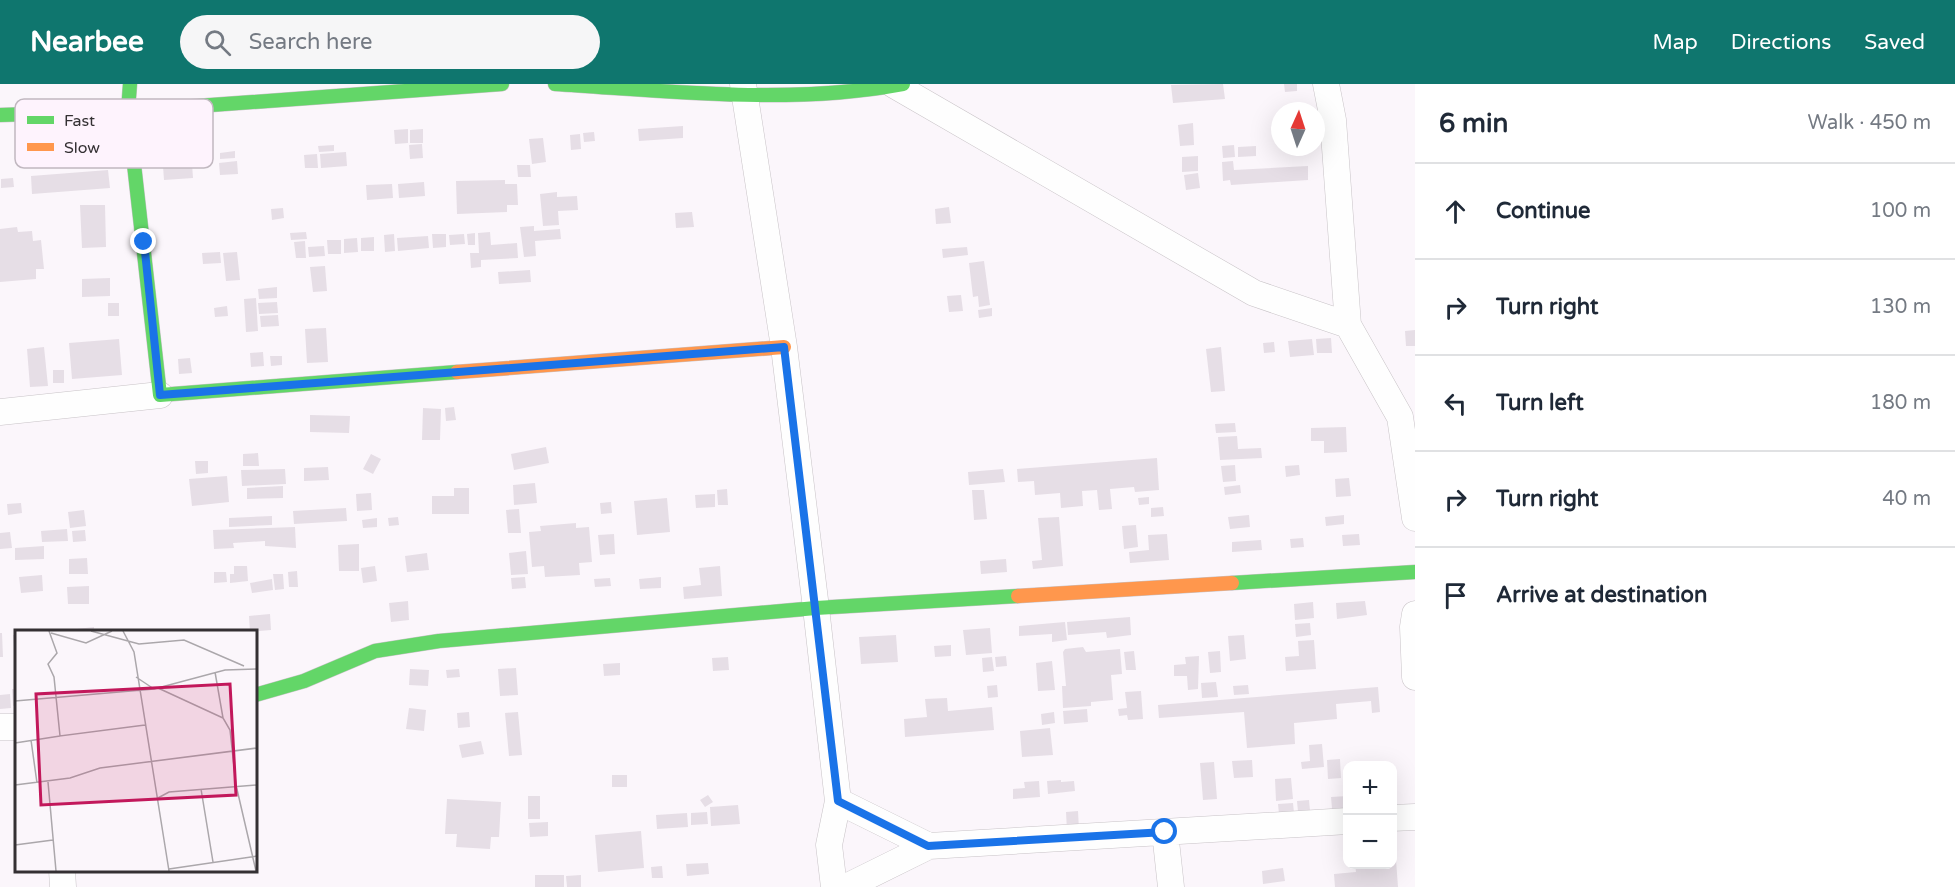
<!DOCTYPE html>
<meta charset="utf-8">
<style>
body{margin:0;font-family:"Varela Round",sans-serif;background:#f6f6f7;color:#1f2937}
.controls{position:absolute;right:18px;bottom:18px;display:grid;overflow:hidden;border-radius:12px;box-shadow:0 6px 24px #0002}
.controls button{width:54px;height:54px;display:grid;place-items:center;padding:0;border:0;border-bottom:2px solid #e0e1e3;background:#fff;color:#1f2937;font:30px sans-serif}
.compass{position:absolute;left:1271px;top:18px;width:54px;height:54px;border-radius:50%;background:#fff;box-shadow:0 6px 24px #0002;rotate:3deg}
.stop{position:absolute;width:18px;height:18px;margin:-14px;border:4px solid #1a73e8;border-radius:50%;background:#fff}
.stop.end{background:#1a73e8;border-color:#fff;box-shadow:0 2px 6px #0008}
.list{margin:0;padding:0;list-style:none}
h2{display:flex;justify-content:space-between;align-items:center;height:78px;margin:0;padding:0 24px;font-size:26px}
h2 small{font-size:20px;font-weight:400;color:#747a83}
.list li{display:grid;grid-template-columns:39px 1fr auto;gap:18px;align-items:center;box-sizing:border-box;height:96px;padding:0 24px;border-top:2px solid #e0e1e3}
.list b{display:block;font-size:22px;white-space:nowrap}
.list em{font-size:20px;font-style:normal;color:#747a83}
.icon{flex:none;width:33px;height:33px;fill:none;stroke:currentColor;stroke-width:2;stroke-linecap:round;stroke-linejoin:round}
.map{position:relative;flex:none;width:1415px;height:803px;overflow:hidden}
header{display:flex;align-items:center;gap:36px;box-sizing:border-box;height:84px;padding:0 30px;background:#0f766e;color:#fff}
header strong{font-size:28px}
nav{display:flex;gap:33px;margin-inline-start:auto;font-size:21px}
.search{width:420px;height:54px;background:#f6f6f7;display:flex;align-items:center;gap:15px;box-sizing:border-box;padding:0 21px;border-radius:33px;color:#747a83;font-size:22px}
main{display:flex}
aside{flex:1;background:#fff}
.map>svg:first-child{display:block}
.building{fill:#e6dee6}
.lines{fill:none;stroke-linecap:round;stroke-linejoin:round}
.street-casing{stroke:#c8c3c7;stroke-width:27}
.fast-casing{stroke:#c8c3c7;stroke-width:15}
.slow-casing{stroke:#c8c3c7;stroke-width:15}
.street{stroke:#fefefe;stroke-width:26}
.fast{stroke:#63d668;stroke-width:14}
.slow{stroke:#ff974d;stroke-width:14}
.route{stroke:#1a73e8;stroke-width:8}
.inset-road{fill:none;stroke:#aba7ab;stroke-width:1.5}
.view{fill:#c2185b;fill-opacity:0.15;stroke:#c2185b;stroke-width:3}
.inset-edge{fill:none;stroke:#343033;stroke-width:3}
.key{fill:#fef3fd;stroke:#c1b8c0;stroke-width:1.5}
.key-label{font-size:16px;fill:#343033}
</style>
<header>
<strong>Nearbee</strong>
<div class="search"><svg class="icon" aria-label="search" viewBox="0 0 24 24"><circle cx="10" cy="10" r="6"/><path d="M15 15l6 6"/></svg>Search here</div>
<nav><a>Map</a><a>Directions</a><a>Saved</a></nav>
</header>
<main>
<div class="map">
<svg width="1415" height="803" viewBox="0 0 1415 803">
<rect width="100%" height="100%" fill="#fbf6fb"/>
<path class="building" d="M1223,0L1225,15L1173,19L1171,1Z
M1284,0H1297V7L1285,8Z
M1193,39L1194,61L1180,62L1178,41Z
M683,42V54L639,57L638,45Z
M408,45V59L395,60L394,46Z
M423,45V59H410V46Z
M594,48L595,57L584,58L583,49Z
M580,50L581,65L571,66L570,51Z
M543,54L546,78L532,80L529,55Z
M422,60L423,74L410,75L409,61Z
M334,61V67L319,68L318,62Z
M1234,61L1235,73L1223,74L1222,62Z
M1256,62V72L1238,73V63Z
M235,67V74L220,75V69Z
M346,68L347,82L321,84L320,70Z
M317,70L318,84H305L304,71Z
M1198,72V87L1182,88V73Z
M237,77L238,90L220,91L219,79Z
M1233,77L1234,86L1308,82V96L1231,101L1230,96L1223,97L1222,78Z
M192,80L193,94L164,96L163,82Z
M517,81H530L531,93H518Z
M108,86L110,104L32,110L31,92Z
M1198,89L1200,104L1186,106L1184,91Z
M13,94L14,103L1,104V95Z
M505,96V100H517L518,121H507V128L457,130L456,97Z
M424,98L425,112L399,114L398,100Z
M392,100L393,114L367,116L366,101Z
M557,108V113L577,112L578,126L558,127L559,141L543,142L540,110Z
M80,121H105L106,163L82,164Z
M949,123L951,139L936,140L935,125Z
M283,124L284,134L272,136L271,125Z
M692,128L694,143L676,144L675,129Z
M534,142V147L560,145L561,155L535,157L536,172L524,173L520,143Z
M17,143L18,148L32,147L33,157L41,156L44,185H36V195L0,198V145Z
M306,148L307,155L291,156L290,149Z
M490,148L491,161L517,159L518,174L481,176V183L471,184L470,169H479L478,149Z
M475,149V161H468L467,150Z
M394,150L395,167L385,168L384,151Z
M432,150H446V163L433,164Z
M464,150L465,160L450,161L449,151Z
M428,152L429,164L398,167L397,154Z
M374,153V167H361V154Z
M357,154L358,168L344,169V155Z
M327,156H341V170H328Z
M305,157L306,174H296L294,158Z
M324,162L325,172L309,173L308,163Z
M967,163L968,171L943,174L942,165Z
M220,168L221,179L203,180L202,169Z
M237,168L240,196L226,197L223,169Z
M984,177L990,221L979,223L978,212L973,213L969,179Z
M325,182L327,207L313,208L310,183Z
M530,186L531,198L499,200L498,188Z
M110,194V212L82,213V195Z
M277,203V214L259,215L258,205Z
M961,211L963,227L949,228L947,212Z
M256,214L258,247L246,248L244,215Z
M277,218L278,229L259,230L258,219Z
M108,219H119V232H108Z
M227,222L228,232L215,233L214,224Z
M992,224V232L979,234L978,226Z
M278,231L279,242L261,243L260,232Z
M326,244L328,278L307,279L305,245Z
M1415,246V262H1406L1405,247Z
M1331,254L1332,269H1317L1316,255Z
M119,255L122,291L72,295L69,259Z
M1312,255L1314,271L1290,273L1288,257Z
M1274,258L1275,268L1264,269L1263,259Z
M44,263L48,302L30,303L27,265Z
M1221,263L1225,307L1211,308L1206,265Z
M263,268L264,282L251,283L250,269Z
M270,272H282V281L271,282Z
M190,274L192,289L179,290L178,275Z
M53,286H64V299H53Z
M454,323L456,336L446,337L445,324Z
M423,324L441,325L440,356H422Z
M310,331L350,332L349,349L310,348Z
M1235,339L1236,348L1216,349L1215,340Z
M1346,343L1347,368L1324,369V357H1311V344Z
M1237,352L1238,365L1261,364L1262,374L1220,376L1218,353Z
M546,363L549,379L514,386L511,370Z
M258,369L259,382H243V370Z
M371,370L381,375L373,390L363,385Z
M1157,374L1159,406L1135,408L1134,403L1110,405L1112,425L1099,426L1097,406L1082,407L1083,422L1061,424L1060,409L1035,411L1034,397L1018,398L1017,385Z
M195,377H208V389L196,390Z
M1235,381L1236,397L1223,398L1221,382Z
M1299,381L1300,391L1286,393L1285,382Z
M328,383L329,396L304,397V384Z
M285,385L286,400L242,402L241,386Z
M1003,385L1005,398L969,401L968,388Z
M227,392L229,418L192,422L189,395Z
M1349,394L1351,412L1336,413L1335,395Z
M535,399L537,419L514,421L513,401Z
M1240,401L1241,409L1225,411L1224,403Z
M283,402V414L247,415V404Z
M454,404H469V430H432V412H454Z
M727,405L728,421H718L717,406Z
M972,406H984L987,435L974,436Z
M371,409L372,426L357,427L356,410Z
M715,410V423L696,424L695,411Z
M1149,413V420L1139,421L1138,414Z
M667,414L670,448L637,451L634,417Z
M611,418L612,429L601,430L600,419Z
M21,419L22,429L8,431L7,420Z
M1163,423L1164,432L1151,433V424Z
M346,424L347,437L294,440L293,427Z
M519,425L521,449H508L506,426Z
M84,426L86,442L70,444L68,428Z
M1249,431L1250,443L1230,445L1228,433Z
M1344,431V440L1326,442L1325,433Z
M272,432V441L229,443V434Z
M398,433L399,441L389,442L388,434Z
M1059,433L1063,482L1033,485L1032,477L1042,476L1038,434Z
M377,434V443L363,444L362,436Z
M576,439V444L589,443L592,478L579,479L580,491L545,493L544,482L532,483L529,448L541,447L540,442Z
M1136,441L1138,463L1124,465L1122,442Z
M295,443L296,464L265,462V457L233,459L234,464L214,465L213,446Z
M67,445L68,457L42,458L41,447Z
M85,446L86,457L73,458L72,447Z
M10,448L12,464L0,465V449Z
M614,450L615,470L600,471L598,451Z
M1167,450L1169,476L1130,479L1129,468L1149,466L1148,451Z
M1359,450L1360,461L1343,462L1342,451Z
M1303,454L1304,463L1291,464L1290,455Z
M1261,456L1262,466L1232,468V458Z
M359,460V487H339L338,461Z
M44,462V475L15,476V464Z
M526,467L528,490L511,491L509,469Z
M427,469L429,486L407,488L405,472Z
M87,474L88,490H69V475Z
M1006,475L1007,488L981,490L980,477Z
M234,482H247L248,497L230,499V490H234Z
M375,482L377,497L363,499L361,484Z
M720,482L722,512L684,515L683,503L701,501L699,484Z
M297,487L298,503H289L288,488Z
M214,488H226L227,498L214,499Z
M273,490H283L284,505L275,506Z
M42,491L43,507L21,509L19,493Z
M525,493L526,504L512,505L511,494Z
M661,493V504L640,505L639,495Z
M610,494L611,502L595,503L594,495Z
M272,495L273,506L252,509L250,499Z
M89,502V520H68L67,503Z
M408,517L409,536L391,538L389,519Z
M1365,517L1367,531L1337,535L1336,519Z
M1313,518L1314,534L1295,536L1294,520Z
M270,530L271,546L250,548L249,532Z
M1130,533L1131,551L1107,554L1106,548L1068,551L1067,538Z
M1065,538L1067,556L1052,558V550L1019,552V542Z
M1310,539L1311,551L1296,553L1295,540Z
M94,543V548H78L77,545Z
M990,544L992,569L966,571L963,546Z
M0,549H2L3,573H0Z
M13,551H16V574H15Z
M896,551L898,578L861,580L859,553Z
M1244,551L1246,575L1230,577L1228,552Z
M1314,556L1316,585L1286,587L1285,573L1299,572L1298,557Z
M951,561V572L935,573L934,562Z
M1083,563L1086,568L1120,565L1122,590L1111,591L1113,616L1091,618V622L1063,624L1062,602H1066L1063,568L1065,565Z
M1134,567L1136,586H1126L1124,568Z
M1220,567L1221,588L1210,589L1208,568Z
M1006,572L1007,582L996,583L995,573Z
M1199,572L1198,605L1188,606L1187,592H1174V581L1186,580L1185,573Z
M728,573L729,586L713,587L712,574Z
M992,573L994,587L983,588L982,574Z
M1052,577L1055,606L1038,607L1036,579Z
M620,579V591L604,592L603,580Z
M516,584L518,611L500,612L498,585Z
M410,585L429,586L428,602L409,601Z
M459,585L460,593L447,594L446,586Z
M1216,598L1218,613L1202,614L1201,599Z
M997,601L998,613L988,614L987,602Z
M1248,601L1249,610L1234,611L1233,602Z
M1378,603L1380,628L1372,629L1371,617L1336,620L1337,635L1294,639L1295,660L1247,664L1244,628L1159,634L1158,621Z
M12,605H16V621L13,622Z
M1141,607L1143,635L1128,636L1127,631L1119,632L1118,625L1127,624L1125,608Z
M10,610L11,624L0,625V611Z
M947,614L948,627L992,623L994,646L905,653L904,635L927,633L925,615Z
M409,624L426,626L424,647L406,645Z
M1087,625L1088,638L1064,640L1063,627Z
M469,628L470,643L458,644L457,629Z
M518,628L522,671L509,672L505,629Z
M1054,628L1055,639L1042,641L1041,630Z
M1050,644L1053,671L1022,673L1020,647Z
M481,657L484,670L462,674L459,661Z
M1322,660L1324,683L1302,685L1301,678L1310,677L1309,661Z
M1340,675L1341,694L1328,695L1327,676Z
M1252,676L1253,693L1234,694L1232,677Z
M1214,678L1217,715L1203,716L1200,679Z
M612,691H627V703H612Z
M1291,694L1293,715L1276,717L1275,695Z
M1061,696V698L1074,697L1075,707L1048,710L1047,697Z
M1039,697L1040,713L1013,715V705L1025,704L1024,698Z
M708,711L713,718L705,723L700,716Z
M528,712H540V735H528Z
M1348,712V724L1332,725L1331,713Z
M447,715L501,718L499,753H491L490,765L456,763L457,750H445Z
M1309,716L1310,727L1298,728L1297,717Z
M1293,719L1294,729L1279,730L1278,720Z
M738,721L740,740L711,742L710,723Z
M1078,727L1079,746L1067,747L1066,728Z
M707,728L708,740L691,741V729Z
M687,729L688,743L657,745L656,731Z
M548,738V752L530,753L529,739Z
M641,747L644,784L598,788L595,751Z
M1392,776H1396L1398,803H1335L1334,790L1356,788L1355,780H1392Z
M708,779L709,790L687,792L686,780Z
M662,782L663,794H652L651,783Z
M1283,784L1285,797L1263,800L1262,787Z
M535,791H564V803H535Z
M581,791V803H567L566,792Z"/>
<g class="lines">
<g class="street-casing">
<path id="street" d="M743,0L784,263L816,524L838,717L829,761L834,803
M1326,0L1333,36L1348,241L1400,333L1415,434
M894,1L1254,209L1348,241
M0,328L160,311
M1415,530L1413,543L1415,593
M0,643H16
M838,717L929,762
M1392,734L1415,733
M1165,748L1171,803
M62,786L63,803
M846,803L929,762L1348,737"/>
</g>
<g class="fast-casing">
<path id="fast" d="M130,0L128,27L160,311L457,288
M555,0C670,7 789,21 903,0
M0,31L128,27L502,0
M1232,499L1415,488
M255,611L304,597L375,567L439,557L816,524L1018,512"/>
</g>
<g class="slow-casing">
<path id="slow" d="M457,288L784,263
M1018,512L1232,499"/>
</g>
<use href="#street" class="street"/>
<use href="#fast" class="fast"/>
<use href="#slow" class="slow"/>
</g>
<g class="lines">
<path class="route" d="M144,158L160,311L784,263L838,717L928,762L1165,748"/>
</g>
<g transform="translate(15 546)">
<rect width="242" height="242" fill="#fbf6fb"/>
<path class="inset-road" d="M34,1L42,23L33,34L39,47L45,106L130,95M76,1L124,14L169,10L229,36M108,1L119,22L154,241M36,3L71,13L97,1M200,42L208,88L215,100L221,155L241,241M121,47L139,59M143,58L208,88M0,71L139,59L210,40L242,39M16,110L22,153M0,113L45,106M33,152L41,241M0,155L55,148L85,138L242,118M186,159L198,232M141,169L154,162L242,155M0,215L38,210M154,239L242,226"/>
<path class="view" d="M215,54L221,165L26,175L21,64Z"/>
<rect width="242" height="242" class="inset-edge"/>
</g>
<rect x="15" y="15" width="198" height="69" rx="9" class="key"/>
<rect x="27" y="32" width="27" height="8" fill="#63d668"/>
<rect x="27" y="59" width="27" height="8" fill="#ff974d"/>
<g class="key-label">
<text x="64" y="42">Fast</text>
<text x="64" y="69">Slow</text>
</g>
</svg>
<div class="controls">
<button>+</button>
<button>−</button>
</div>
<svg class="compass" viewBox="-18 -18 36 36"><path d="M0-13l5 13h-10z" fill="#e53935"/><path d="M0 13l5-13h-10z" fill="#747a83"/></svg>
<div class="stop" style="left:1165px;top:748px"></div>
<div class="stop end" style="left:144px;top:158px"></div>
</div>
<aside>
<h2>6 min<small>Walk · 450 m</small></h2>
<ul class="list">
<li><svg class="icon" aria-label="ahead" viewBox="0 0 24 24"><path d="M12 20V5M6 11l6-6 6 6"/></svg><div><b>Continue</b></div><em>100 m</em></li>
<li><svg class="icon" aria-label="right" viewBox="0 0 24 24"><path d="M7 20v-9h11M14 6l5 5-5 5"/></svg><div><b>Turn right</b></div><em>130 m</em></li>
<li><svg class="icon" aria-label="left" viewBox="0 0 24 24"><path d="M17 20v-9H6M10 6l-5 5 5 5"/></svg><div><b>Turn left</b></div><em>180 m</em></li>
<li><svg class="icon" aria-label="right" viewBox="0 0 24 24"><path d="M7 20v-9h11M14 6l5 5-5 5"/></svg><div><b>Turn right</b></div><em>40 m</em></li>
<li><svg class="icon" aria-label="arrive" viewBox="0 0 24 24"><path d="M6 21V4h12l-3 4 3 4H6"/></svg><div><b>Arrive at destination</b></div></li>
</ul>
</aside>
</main>
